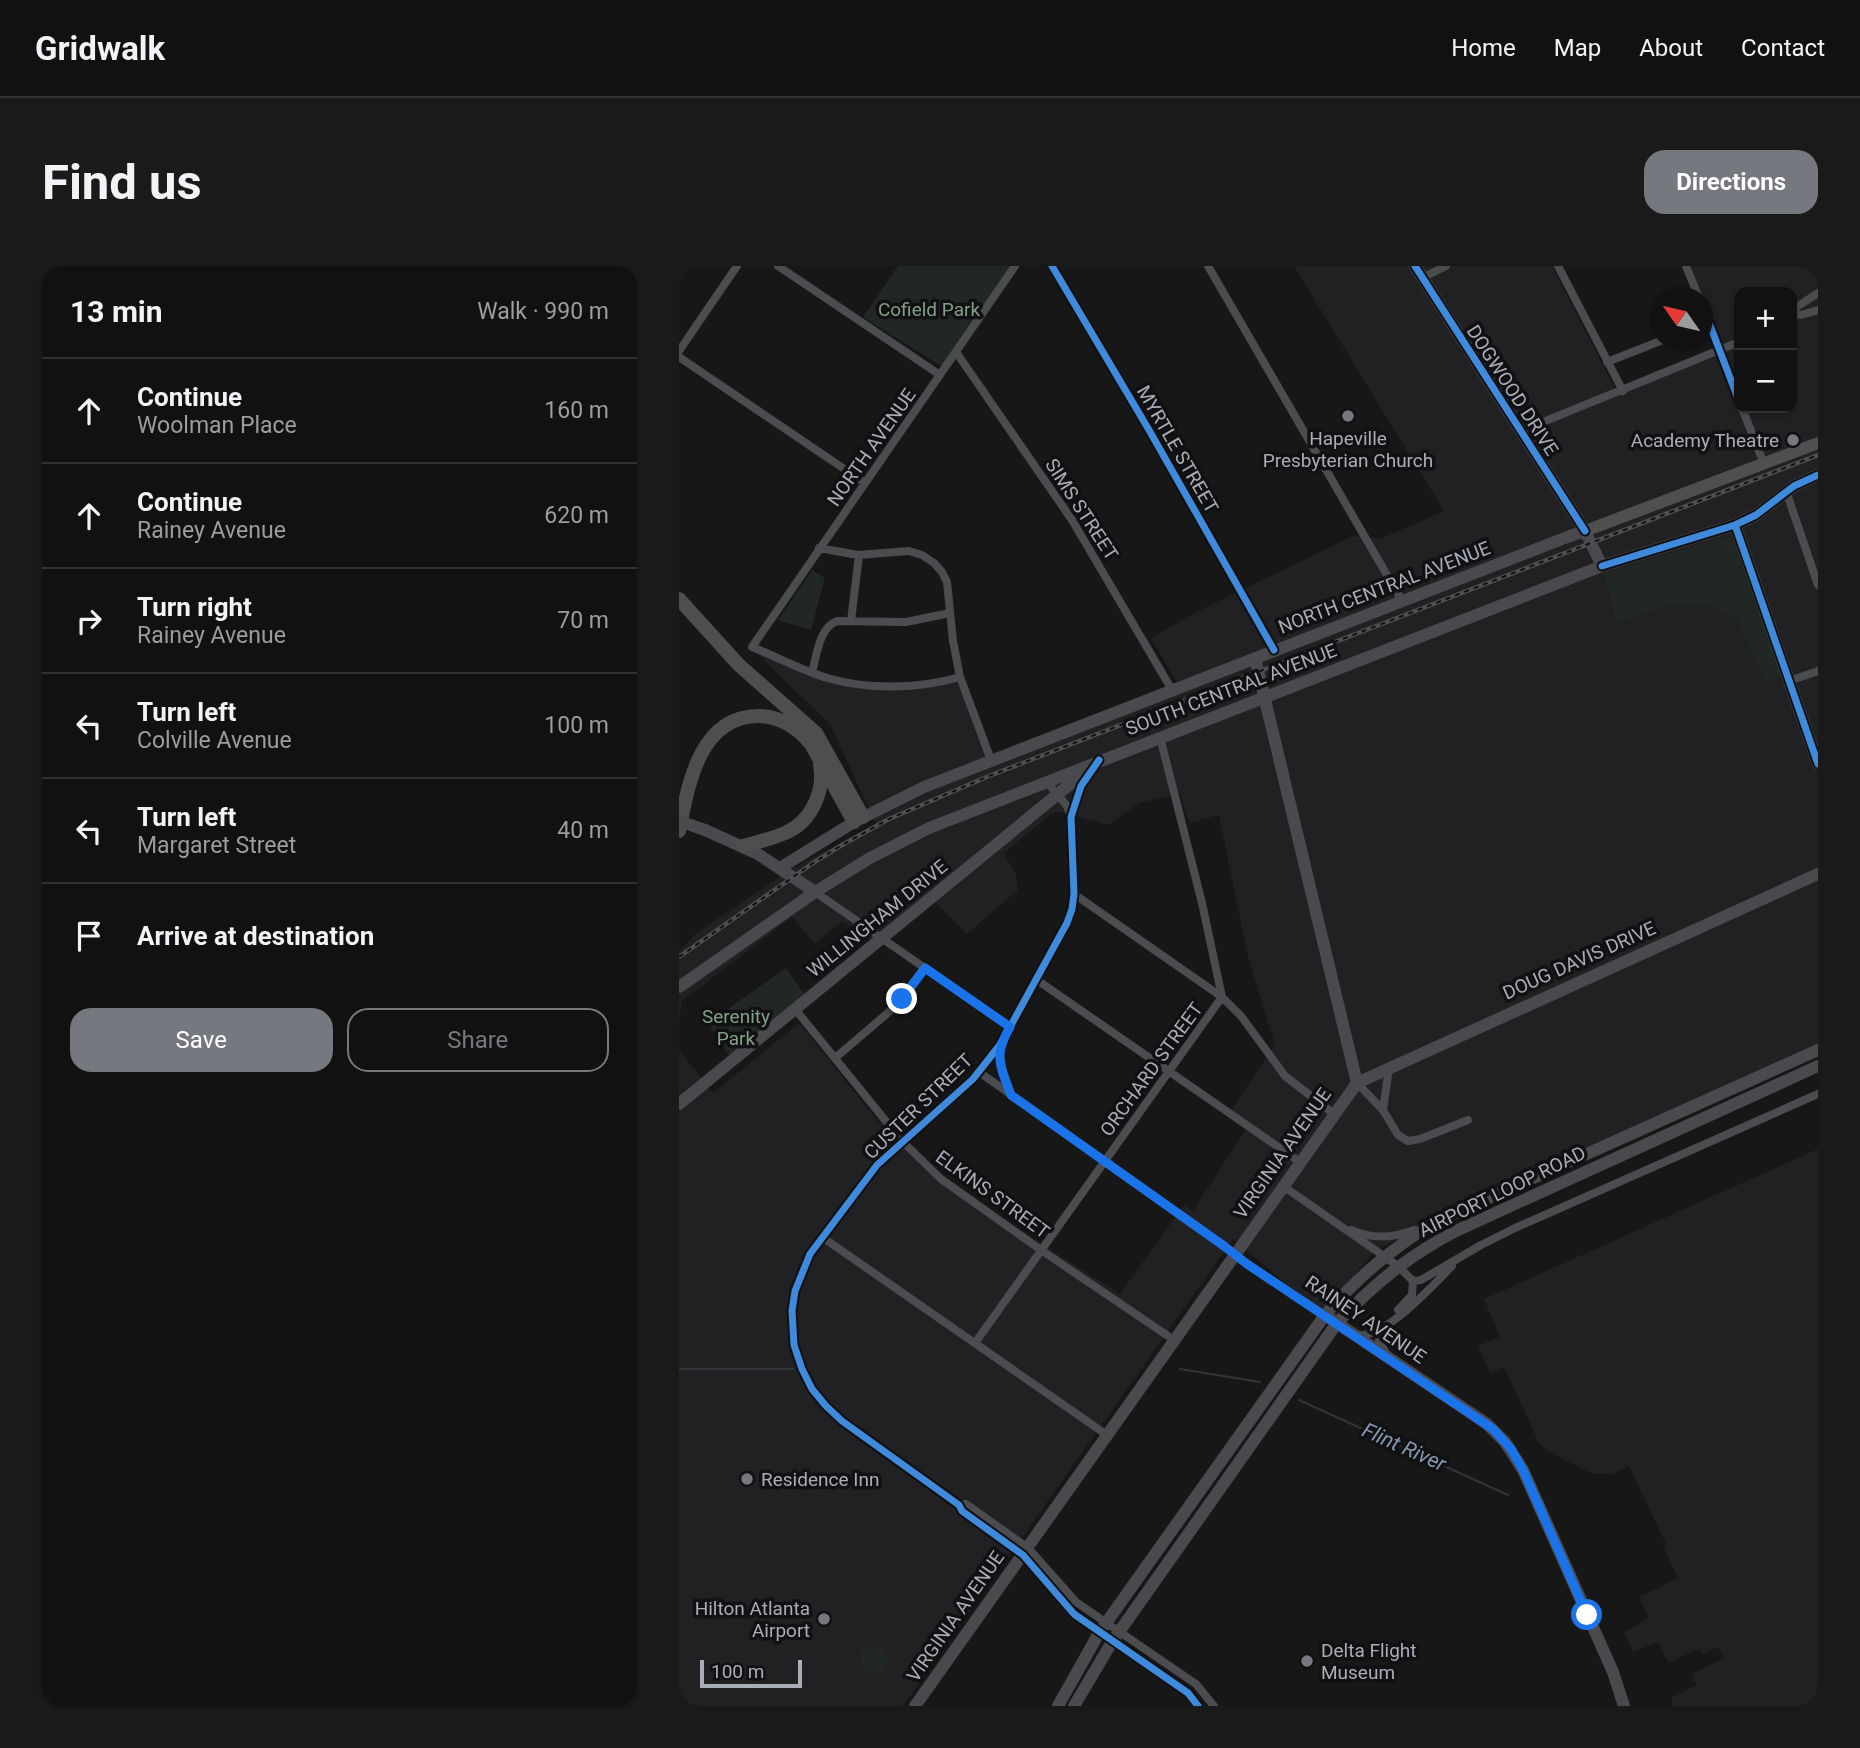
<!DOCTYPE html>
<meta charset="utf-8">
<style>
body{margin:0;font-family:Roboto,sans-serif;background:#1a1a1a;color:#f1f3f6}
.controls{position:absolute;right:21px;top:21px;display:grid;overflow:hidden;border-radius:14px;box-shadow:0 2px 5px #0004}
.controls button{width:63px;height:63px;display:grid;place-items:center;padding:0;border:0;border-bottom:2px solid #303131;background:#111;color:#f1f3f6;font:35px sans-serif}
.compass{position:absolute;left:971px;top:21px;width:63px;height:63px;border-radius:50%;background:#111;box-shadow:0 2px 5px #0004;rotate:304deg}
.scale{position:absolute;left:21px;bottom:18px;width:102px;box-sizing:border-box;padding-left:7px;border:4px solid #a9adb7;border-top:0;font-size:19px;line-height:24px;white-space:nowrap;color:#a9adb7;-webkit-text-stroke:5px #111113;paint-order:stroke}
.stop{position:absolute;width:21px;height:21px;margin:-16px;border:5px solid #1a73e8;border-radius:50%;background:#fff}
.stop.end{background:#1a73e8;border-color:#fff;box-shadow:0 2px 7px #0008}
.list{margin:0;padding:0;list-style:none}
h2{display:flex;justify-content:space-between;align-items:center;height:91px;margin:0;padding:0 28px;font-size:30px}
h2 small{font-size:23px;font-weight:400;color:#9c9d9f}
.list li{display:grid;grid-template-columns:46px 1fr auto;gap:21px;align-items:center;box-sizing:border-box;height:105px;padding:0 28px;border-top:2px solid #303131}
.list b{display:block;font-size:26px;white-space:nowrap}
.list p{margin:0;font-size:23px;white-space:nowrap;color:#9c9d9f}
.list em{font-size:23px;font-style:normal;color:#9c9d9f}
.actions{display:flex;gap:14px;padding:21px 28px}
.actions a{flex:1;padding:16px 0;border:2px solid #76787f;border-radius:21px;text-align:center;font-size:24px;color:#76787f}
.actions .main{background:#76787f;color:#fff}
.icon{flex:none;width:38px;height:38px;fill:none;stroke:currentColor;stroke-width:2;stroke-linecap:round;stroke-linejoin:round}
.map{position:relative;flex:none;width:1139px;height:1440px;overflow:hidden;border-radius:21px}
header{display:flex;align-items:center;gap:42px;box-sizing:border-box;height:98px;padding:0 35px;background:#111;border-bottom:2px solid #303131}
header strong{font-size:33px}
nav{display:flex;gap:38px;margin-inline-start:auto;font-size:24px}
.intro{display:flex;align-items:center;justify-content:space-between;box-sizing:border-box;height:168px;padding:0 42px}
h1{margin:0;font-size:49px}
.button{padding:18px 32px;border-radius:21px;background:#76787f;color:#fff;font-size:24px;font-weight:700}
main{display:flex;gap:42px;padding:0 42px}
aside{flex:1;background:#111;border-radius:21px;box-shadow:0 2px 5px #0004}
.map>svg:first-child{display:block}
.built{fill:#212123;fill-rule:evenodd}
.green{fill:#212722}
.lines{fill:none;stroke-linecap:round;stroke-linejoin:round}
.stream{stroke:#2e353c;stroke-width:2}
.street{stroke:#4b4c50;stroke-width:8}
.secondary{stroke:#4a4a4e;stroke-width:12}
.primary{stroke:#4e4f51;stroke-width:12}
.highway{stroke:#4e4e51;stroke-width:14}
.rail-casing{stroke:#4d4e50;stroke-width:4.5}
.rail{stroke:#111113;stroke-width:2;stroke-dasharray:5;stroke-linecap:butt}
.secondary-bridge{stroke:#4a4a4e;stroke-width:12}
.cycleway-casing{stroke:#111113;stroke-width:11}
.cycleway{stroke:#408adc;stroke-width:7}
.route{stroke:#1a73e8;stroke-width:9}
.poi-dot{fill:#76787f;stroke:#111113;stroke-width:2.5}
.labels{text-anchor:middle;stroke-width:7;stroke-linejoin:round;paint-order:stroke}
.park-label{font-size:19px;fill:#82a085;stroke:#111113}
.street-label{font-size:19px;fill:#a9adb7;stroke:#111113}
.poi-label{font-size:19px;fill:#a9adb7;stroke:#111113;text-anchor:end}
.water-label{font-size:21px;font-style:italic;fill:#8499ae;stroke:#111113}
</style>
<header>
<strong>Gridwalk</strong>
<nav><a>Home</a><a>Map</a><a>About</a><a>Contact</a></nav>
</header>
<div class="intro"><h1>Find us</h1><a class="button">Directions</a></div>
<main>
<aside>
<h2>13 min<small>Walk · 990 m</small></h2>
<ul class="list">
<li><svg class="icon" aria-label="ahead" viewBox="0 0 24 24"><path d="M12 20V5M6 11l6-6 6 6"/></svg><div><b>Continue</b><p>Woolman Place</p></div><em>160 m</em></li>
<li><svg class="icon" aria-label="ahead" viewBox="0 0 24 24"><path d="M12 20V5M6 11l6-6 6 6"/></svg><div><b>Continue</b><p>Rainey Avenue</p></div><em>620 m</em></li>
<li><svg class="icon" aria-label="right" viewBox="0 0 24 24"><path d="M7 20v-9h11M14 6l5 5-5 5"/></svg><div><b>Turn right</b><p>Rainey Avenue</p></div><em>70 m</em></li>
<li><svg class="icon" aria-label="left" viewBox="0 0 24 24"><path d="M17 20v-9H6M10 6l-5 5 5 5"/></svg><div><b>Turn left</b><p>Colville Avenue</p></div><em>100 m</em></li>
<li><svg class="icon" aria-label="left" viewBox="0 0 24 24"><path d="M17 20v-9H6M10 6l-5 5 5 5"/></svg><div><b>Turn left</b><p>Margaret Street</p></div><em>40 m</em></li>
<li><svg class="icon" aria-label="arrive" viewBox="0 0 24 24"><path d="M6 21V4h12l-3 4 3 4H6"/></svg><div><b>Arrive at destination</b></div></li>
</ul>
<div class="actions"><a class="main">Save</a><a>Share</a></div>
</aside>
<div class="map">
<svg width="1139" height="1440" viewBox="0 0 1139 1440">
<rect width="100%" height="100%" fill="#171717"/>
<path class="built" d="M615,0H873L937,125L1037,83L1031,53L1009,0H1139V785L822,916L695,986L643,1048L554,973L224,1440H0V784L34,827L120,757L215,875L297,936L441,1028L505,939L514,945L567,863L548,850L596,779L569,691L540,549L510,557L501,528L460,537L429,559L382,546L373,547L325,587L337,609L339,624L288,668L250,630L193,676L163,655L136,678L113,651L3,735L0,756V686L16,668L113,603L197,558L151,458L109,418L73,381L171,417L242,419L286,414L315,489L498,416L472,372L519,345L674,270L701,273L765,245ZM1060,26H1113V142H1060ZM1052,270L1087,415L1058,354L1031,340L996,338Z
M1139,883V1440H993V1431L1018,1419L1013,1408L1045,1392L1039,1381L1023,1388L1021,1382L990,1397L979,1376L954,1386L945,1366L970,1352L960,1331L999,1312L984,1280L987,1278L950,1200L933,1208H914L870,1186L860,1177L825,1101L811,1107L799,1080L821,1071L805,1033Z"/>
<path class="green" d="M219,0H332L264,101L184,51Z
M1052,270L1103,411L1087,416L1058,354L1031,340L996,338L937,357L925,307Z
M133,304L146,312L132,364L99,354Z
M107,702L127,730L51,791L29,757Z
M181 1394a14 14 0 1 1 28 0a14 14 0 1 1-28 0Z"/>
<g class="lines">
<path class="stream" d="M0,1103H114
M501,1103L581,1116
M620,1134L829,1229"/>
<path class="street" d="M99,0L261,109
M373,0L470,164L595,384
M529,0L723,335
M879,0L944,125
M1007,0L1020,32
M743,12L767,0
M1024,41L1060,135
M1113,44L1139,27
M1113,47L1122,49L1139,44
M0,85L58,0
M277,86L393,254L493,424
M0,91L186,217
M928,96L984,74
M1063,142L1085,198
M842,165L1060,76
M1107,225L1139,319
M140,282L179,289L230,285L243,289L255,297L263,306L268,316L274,375L281,411L312,494
M172,355L180,289
M133,406C138,389 140,362 158,355L227,356L271,347
M281,411C239,423 190,424 148,412C122,404 98,391 73,381L336,0
M1110,415L1139,405
M410,508L402,520L392,551L395,628L393,643L388,657L331,761L320,780L294,813L198,899L131,988L116,1025L113,1045L115,1079L123,1103L133,1123L147,1140L163,1155L280,1239L283,1245L344,1289L395,1348L509,1427L519,1440
M367,515L388,540L392,551
M136,626L331,761
M395,628L543,731L562,750L606,810L655,848
M358,714L621,896
M116,743L223,875L262,913L362,984L495,1074
M320,781L324,808L332,829
M156,792L210,746L246,702
M300,806L545,980L568,998L646,1049
M678,817L704,844L719,869L729,875L741,873L789,854
M704,844L710,802
M604,920L719,1000L734,1015
M673,964C694,974 714,972 735,964
M143,971L428,1169
M734,1015L742,1014L802,979L836,962L1139,828
M719,1044L733,1029L734,1015
M701,1064L700,1075L707,1087
M679,1069C706,1073 755,1018 773,1000
M296,1077L543,731L523,637L481,471
M280,1239L287,1238L349,1282L397,1336L517,1418L535,1440"/>
<path class="secondary" d="M1056,259L1139,498
M576,392L678,817
M26,564L79,588L136,626
M101,602L175,556L245,521L891,270L906,265L923,300
M0,721L136,626L191,592L250,562L923,300L1056,259L1077,249L1115,220L1139,209
M0,838L412,501
M652,1053L808,1158L826,1176L844,1204L934,1406L945,1440
M236,1440L678,817L1139,608
M379,1440L420,1367L646,1049C680,1010 710,985 754,957L1139,784
M395,1440L433,1376L658,1057C695,1018 730,989 779,964L1139,800"/>
<path class="primary" d="M736,0L906,265L1139,177"/>
<path class="highway" d="M0,333L60,399L137,467L184,551
M0,565C9,520 20,449 81,450C102,451 119,462 132,478L175,556
M64,580C78,576 93,573 106,567C132,556 146,526 141,499"/>
<g class="rail-casing">
<path id="rail" d="M0,691L134,597L163,579L210,553L310,510L1139,189"/>
</g>
<use href="#rail" class="rail"/>
<path class="secondary-bridge" d="M0,555L26,564"/>
<g class="cycleway-casing">
<path id="cycleway" d="M373,0L470,164L595,384
M736,0L906,265
M1024,41L1060,135
M1056,259L1139,498
M923,300L1056,259L1077,249L1115,220L1139,209
M420,494L402,520L392,551L395,628L393,643L388,657L331,761L320,780L294,813L198,899L131,988L116,1025L113,1045L115,1079L123,1103L133,1123L147,1140L163,1155L280,1239L283,1245L344,1289L395,1348L509,1427L519,1440"/>
</g>
<use href="#cycleway" class="cycleway"/>
</g>
<g class="lines">
<path class="route" d="M223,733L246,702L331,761C314,790 321,799 332,829L545,980L568,998L814,1163L832,1183L844,1204L908,1349"/>
</g>
<g class="poi-dot">
<circle cx="669" cy="150" r="7"/>
<circle cx="1114" cy="174" r="7"/>
<circle cx="68" cy="1213" r="7"/>
<circle cx="145" cy="1353" r="7"/>
<circle cx="628" cy="1395" r="7"/>
</g>
<g class="labels">
<g class="park-label">
<text x="250" y="50">Cofield Park</text>
<text x="57" y="757">Serenity<tspan x="57" dy="22">Park</tspan></text>
</g>
<g class="street-label">
<text transform="translate(834 124) rotate(57)" y="7">DOGWOOD DRIVE</text>
<text transform="translate(192 181) rotate(-55)" y="7">NORTH AVENUE</text>
<text transform="translate(499 183) rotate(60)" y="7">MYRTLE STREET</text>
<text transform="translate(403 243) rotate(57)" y="7">SIMS STREET</text>
<text transform="translate(705 321) rotate(-21)" y="7">NORTH CENTRAL AVENUE</text>
<text transform="translate(552 423) rotate(-21)" y="7">SOUTH CENTRAL AVENUE</text>
<text transform="translate(198 652) rotate(-39)" y="7">WILLINGHAM DRIVE</text>
<text transform="translate(900 694) rotate(-24)" y="7">DOUG DAVIS DRIVE</text>
<text transform="translate(472 803) rotate(-54)" y="7">ORCHARD STREET</text>
<text transform="translate(239 840) rotate(-44)" y="7">CUSTER STREET</text>
<text transform="translate(603 887) rotate(-55)" y="7">VIRGINIA AVENUE</text>
<text transform="translate(823 925) rotate(-26)" y="7">AIRPORT LOOP ROAD</text>
<text transform="translate(314 928) rotate(36)" y="7">ELKINS STREET</text>
<text transform="translate(687 1053) rotate(34)" y="7">RAINEY AVENUE</text>
<text transform="translate(276 1350) rotate(-55)" y="7">VIRGINIA AVENUE</text>
</g>
<g class="poi-label">
<text x="669" y="179" text-anchor="middle">Hapeville<tspan x="669" dy="22">Presbyterian Church</tspan></text>
<text x="1100" y="181">Academy Theatre</text>
<text x="82" y="1220" text-anchor="start">Residence Inn</text>
<text x="131" y="1349">Hilton Atlanta<tspan x="131" dy="22">Airport</tspan></text>
<text x="642" y="1391" text-anchor="start">Delta Flight<tspan x="642" dy="22">Museum</tspan></text>
</g>
<g class="water-label">
<text transform="translate(725 1181) rotate(24)" y="7">Flint River</text>
</g>
</g>
</svg>
<div class="controls">
<button>+</button>
<button>−</button>
</div>
<svg class="compass" viewBox="-18 -18 36 36"><path d="M0-13l5 13h-10z" fill="#e53935"/><path d="M0 13l5-13h-10z" fill="#9c9d9f"/></svg>
<div class="scale">100 m</div>
<div class="stop" style="left:908px;top:1349px"></div>
<div class="stop end" style="left:223px;top:733px"></div>
</div>
</main>
